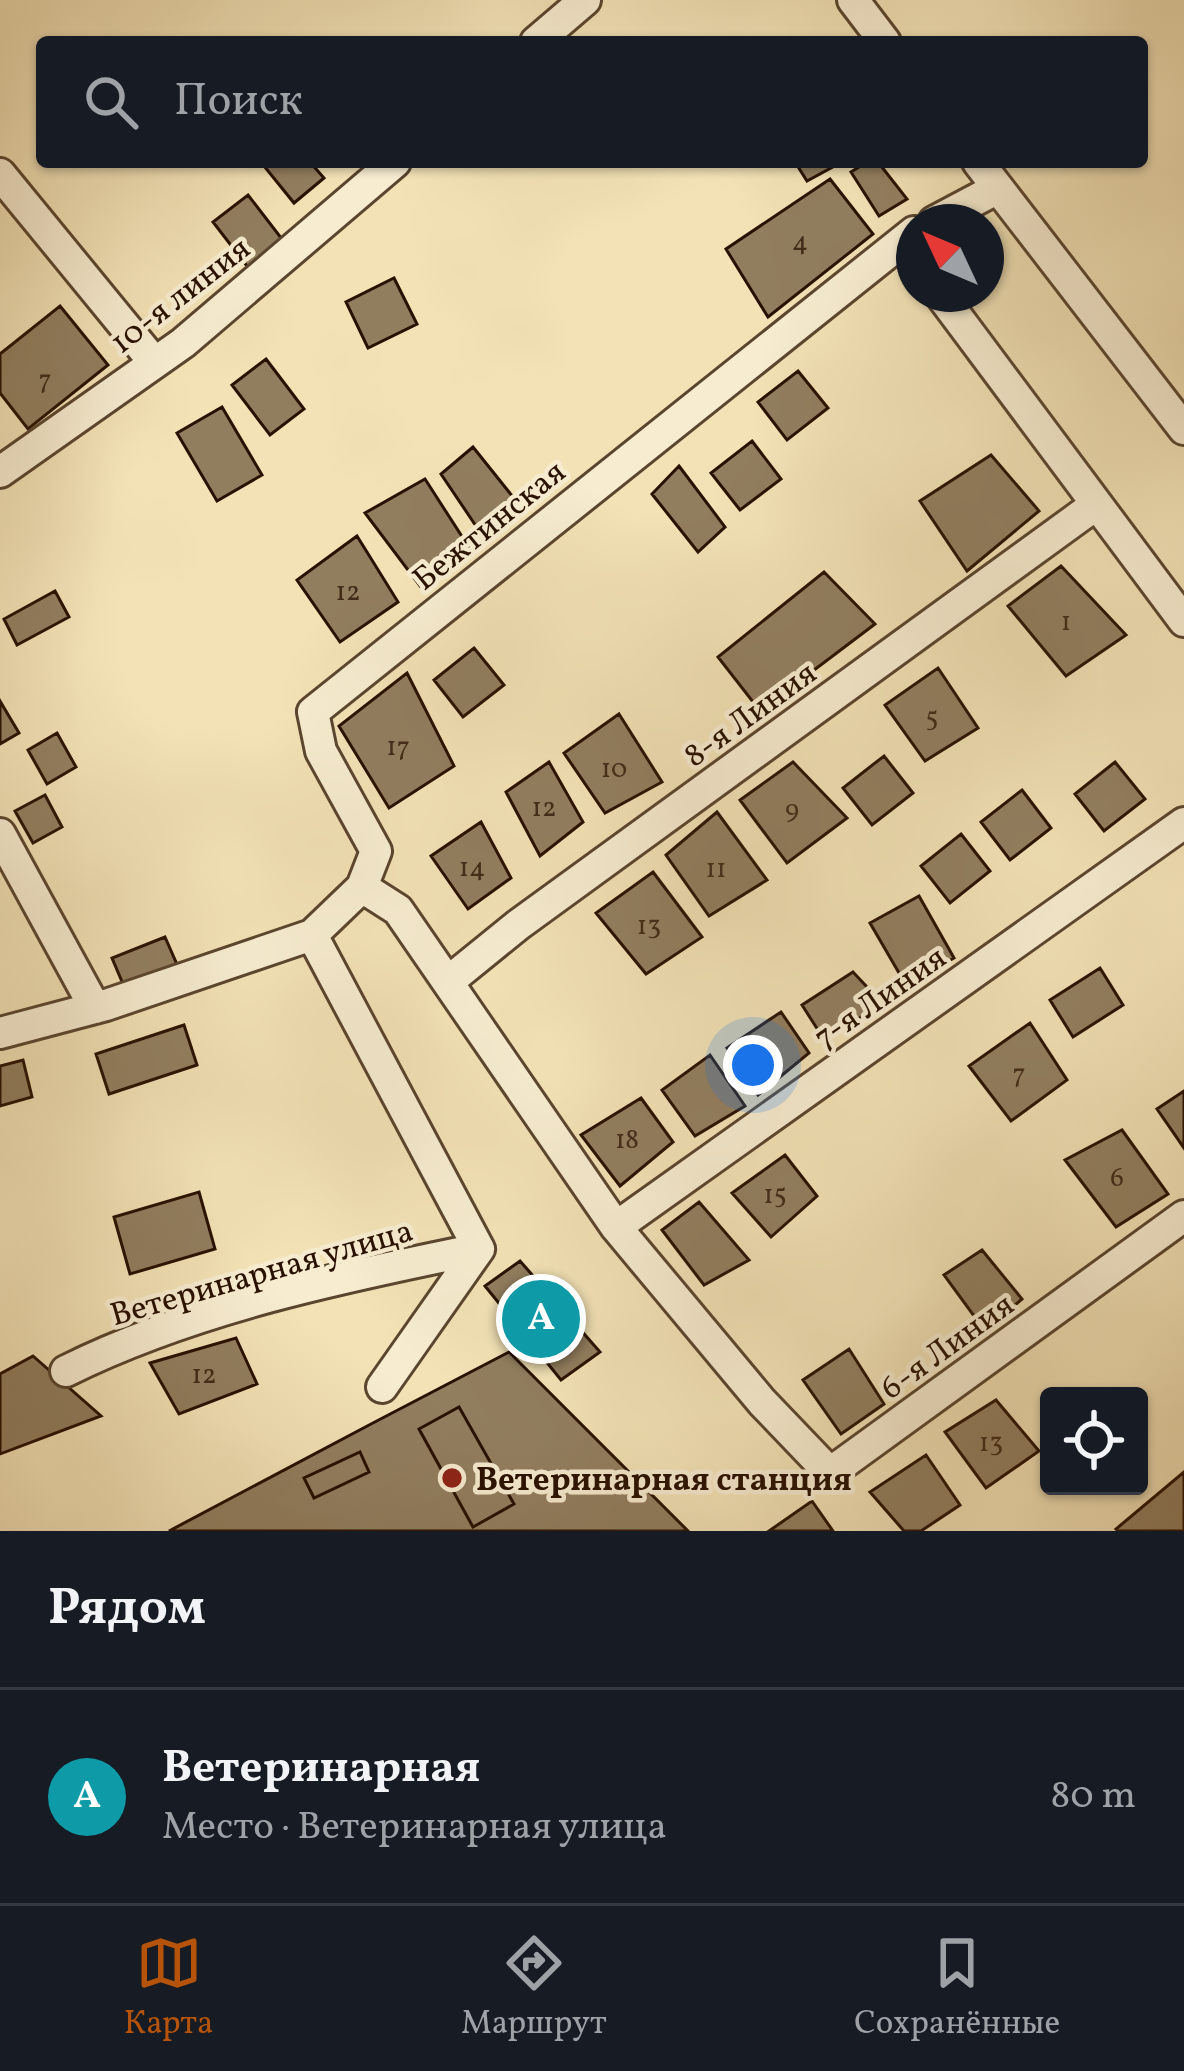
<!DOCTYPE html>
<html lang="ru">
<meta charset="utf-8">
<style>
body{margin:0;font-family:Vollkorn,serif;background:#242831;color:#f1f3f6}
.controls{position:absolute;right:36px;bottom:36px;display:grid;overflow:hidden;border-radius:12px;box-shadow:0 3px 9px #0004}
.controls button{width:108px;height:108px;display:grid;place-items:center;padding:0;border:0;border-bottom:3px solid #363941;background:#171b24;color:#f1f3f6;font:60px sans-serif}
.compass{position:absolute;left:896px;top:204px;width:108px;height:108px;border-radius:50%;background:#171b24;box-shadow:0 3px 9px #0004;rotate:314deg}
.you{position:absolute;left:753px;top:1065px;width:42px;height:42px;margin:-30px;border:9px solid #fff;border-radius:50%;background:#1a73e8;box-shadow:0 0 0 18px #1a73e833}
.badge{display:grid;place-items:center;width:78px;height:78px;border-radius:50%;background:#b45309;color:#fff;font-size:39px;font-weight:700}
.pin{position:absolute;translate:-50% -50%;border:6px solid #fff;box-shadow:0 3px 12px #0006}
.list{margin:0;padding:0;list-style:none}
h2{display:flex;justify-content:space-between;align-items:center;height:156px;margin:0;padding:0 48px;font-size:51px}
h2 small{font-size:39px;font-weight:400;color:#9ea1a6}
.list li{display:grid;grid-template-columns:78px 1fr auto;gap:36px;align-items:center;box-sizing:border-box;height:216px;padding:0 48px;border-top:3px solid #363941}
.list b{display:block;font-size:45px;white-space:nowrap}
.list p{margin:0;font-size:39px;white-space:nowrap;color:#9ea1a6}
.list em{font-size:39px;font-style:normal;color:#9ea1a6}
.icon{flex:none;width:66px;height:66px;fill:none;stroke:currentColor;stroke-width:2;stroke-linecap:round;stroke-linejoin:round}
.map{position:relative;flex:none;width:1184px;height:1531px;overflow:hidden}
.search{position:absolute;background:#171b24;box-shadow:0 3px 9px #0004;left:36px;right:36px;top:36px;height:132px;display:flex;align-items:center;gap:30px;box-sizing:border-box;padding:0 42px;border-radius:12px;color:#9ea1a6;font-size:45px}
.sheet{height:372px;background:#171b24}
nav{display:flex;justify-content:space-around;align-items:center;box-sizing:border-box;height:168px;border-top:3px solid #363941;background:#171b24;font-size:33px;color:#9ea1a6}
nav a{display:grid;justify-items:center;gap:6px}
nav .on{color:#b45309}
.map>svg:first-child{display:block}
.building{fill:#917e5f;stroke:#281100;stroke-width:3}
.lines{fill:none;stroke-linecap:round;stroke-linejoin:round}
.minor-casing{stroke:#5a452e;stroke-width:36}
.minor{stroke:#f7ecd0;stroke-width:30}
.poi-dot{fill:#8f2418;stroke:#f7ecd0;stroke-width:4.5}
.labels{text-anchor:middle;stroke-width:9;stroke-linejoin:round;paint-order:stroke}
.number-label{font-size:27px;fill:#422c18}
.street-label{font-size:33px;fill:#281100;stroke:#f7ecd0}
.poi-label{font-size:33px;font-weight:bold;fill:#281100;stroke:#f7ecd0;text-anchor:start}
</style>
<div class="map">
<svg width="1184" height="1531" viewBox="0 0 1184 1531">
<rect width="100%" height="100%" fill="#f2e2b6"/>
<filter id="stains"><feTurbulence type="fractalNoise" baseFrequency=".00167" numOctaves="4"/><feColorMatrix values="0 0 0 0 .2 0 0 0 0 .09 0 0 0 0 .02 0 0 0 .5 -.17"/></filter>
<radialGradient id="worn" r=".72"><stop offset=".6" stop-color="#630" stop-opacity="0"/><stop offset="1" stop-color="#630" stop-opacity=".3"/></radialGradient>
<path class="building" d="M269,162H310L324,178L294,203L264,166Z
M795,162H842L807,181Z
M867,162H878L907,199L879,216L851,172Z
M830,179L873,234L768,317L726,249Z
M248,195L285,243L250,270L213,222Z
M394,278L417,324L368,348L346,302Z
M60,306L108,365L28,429L0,393V354Z
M266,359L304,409L270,435L232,385Z
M798,371L828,408L787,440L758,402Z
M222,407L262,475L217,501L177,433Z
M752,441L781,479L740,510L711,473Z
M473,447L521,507L480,532L441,474Z
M991,455L1039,511L967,571L920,501Z
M679,466L725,527L698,552L652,494Z
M425,479L470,549L420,586L365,513Z
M357,536L398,602L340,642L297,580Z
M1061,566L1126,635L1066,676L1008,606Z
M824,572L875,624L760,711L718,657Z
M55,591L69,617L17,645L4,619Z
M474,648L504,685L463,717L434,680Z
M938,668L978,728L925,761L885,705Z
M407,673L454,766L389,808L339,726Z
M0,701L19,733L0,744Z
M619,714L662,782L605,813L564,753Z
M57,733L76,767L47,784L28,750Z
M884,756L913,793L872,825L843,788Z
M549,762L583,822L540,856L506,792Z
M793,762L847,818L787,863L740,800Z
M1115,762L1145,799L1104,831L1075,794Z
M1022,790L1051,828L1010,860L981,822Z
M45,795L62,827L33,843L15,811Z
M717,812L767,880L709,916L666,855Z
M481,822L511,878L468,909L431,856Z
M961,834L990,871L950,903L921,866Z
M653,872L702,937L646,974L596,913Z
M919,896L954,958L906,985L870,923Z
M165,937L179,969L126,991L112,958Z
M1100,968L1123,1005L1073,1037L1050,1000Z
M853,972L882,1003L825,1041L802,1005Z
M781,1012L809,1053L758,1095L727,1048Z
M1030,1023L1067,1080L1011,1121L969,1066Z
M184,1025L197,1065L109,1094L96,1054Z
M710,1055L745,1106L695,1136L662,1090Z
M23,1060L32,1097L0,1106V1066Z
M1184,1091V1148L1157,1109Z
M641,1098L673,1142L620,1186L581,1135Z
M1122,1130L1168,1194L1116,1227L1065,1160Z
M785,1155L817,1196L771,1237L732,1193Z
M199,1192L215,1249L130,1274L114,1217Z
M699,1202L749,1260L704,1285L662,1230Z
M982,1250L1022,1299L985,1331L944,1275Z
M520,1261L600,1352L561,1380L485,1286Z
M236,1338L257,1384L179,1414L150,1363Z
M849,1349L884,1404L841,1434L803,1380Z
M509,1352L688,1531H169L371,1424Z
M33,1356L101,1416L0,1454V1374Z
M996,1400L1039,1451L986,1488L945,1432Z
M459,1407L514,1504L473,1527L419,1429Z
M360,1452L369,1472L314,1498L304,1478Z
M926,1455L960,1505L921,1531H904L870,1492Z
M1184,1472V1531H1118L1116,1529Z
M812,1501L833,1531H769Z"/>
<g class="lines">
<g class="minor-casing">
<path id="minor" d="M853,0L885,42
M536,42L585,0
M978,162L1184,429
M0,174L154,362
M934,222L998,188
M940,294L1184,621
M0,472L183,343L395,162
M0,834L95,1008
M362,887L398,910L616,1227L762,1402L830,1473L1184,1216
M312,935L362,887L376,851L321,751L313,712L914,232
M449,981L518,925L1094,506
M0,1033L106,1005L312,935L479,1249L382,1387
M616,1227L1184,823
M66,1371C193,1308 341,1277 479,1249"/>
</g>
<use href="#minor" class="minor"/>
</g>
<circle class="poi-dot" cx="452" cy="1478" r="12"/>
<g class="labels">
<g class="number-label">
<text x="800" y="250">4</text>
<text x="45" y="388">7</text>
<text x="348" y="600">12</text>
<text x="1066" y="630">1</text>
<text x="932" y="726">5</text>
<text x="398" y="755">17</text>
<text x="614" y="777">10</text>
<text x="544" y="816">12</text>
<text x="792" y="818">9</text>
<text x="472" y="876">14</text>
<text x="716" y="877">11</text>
<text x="649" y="934">13</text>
<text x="1019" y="1082">7</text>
<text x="627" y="1148">18</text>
<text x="1117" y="1186">6</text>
<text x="775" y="1203">15</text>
<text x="204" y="1383">12</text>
<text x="991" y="1451">13</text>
</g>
<g class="street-label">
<text transform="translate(179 294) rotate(-38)" y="12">10-я линия</text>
<text transform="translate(488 524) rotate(-39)" y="12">Бежтинская</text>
<text transform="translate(749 713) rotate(-36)" y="12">8-я Линия</text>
<text transform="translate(879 996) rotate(-35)" y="12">7-я Линия</text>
<text transform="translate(261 1271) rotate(-16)" y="12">Ветеринарная улица</text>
<text transform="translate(946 1345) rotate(-36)" y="12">6-я Линия</text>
</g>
<g class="poi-label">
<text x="476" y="1490">Ветеринарная станция</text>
</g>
</g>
<rect width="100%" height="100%" filter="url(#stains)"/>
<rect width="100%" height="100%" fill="url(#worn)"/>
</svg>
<div class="controls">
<button><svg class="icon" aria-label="locate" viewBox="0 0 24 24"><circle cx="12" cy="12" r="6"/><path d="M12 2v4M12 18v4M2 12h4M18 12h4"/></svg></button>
</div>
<svg class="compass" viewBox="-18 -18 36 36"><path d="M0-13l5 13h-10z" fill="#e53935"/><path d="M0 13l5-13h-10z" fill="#9ea1a6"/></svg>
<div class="you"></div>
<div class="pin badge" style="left:541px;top:1319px;background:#0f9aa8">A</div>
<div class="search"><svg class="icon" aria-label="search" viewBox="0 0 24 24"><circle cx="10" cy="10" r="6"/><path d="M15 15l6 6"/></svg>Поиск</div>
</div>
<section class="sheet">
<h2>Рядом<small></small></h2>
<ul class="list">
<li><span class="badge" style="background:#0f9aa8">A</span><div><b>Ветеринарная</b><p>Место · Ветеринарная улица</p></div><em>80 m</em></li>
</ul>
</section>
<nav>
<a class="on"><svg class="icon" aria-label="map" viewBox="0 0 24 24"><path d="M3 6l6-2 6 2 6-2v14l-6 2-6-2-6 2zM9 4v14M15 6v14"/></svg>Карта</a>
<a><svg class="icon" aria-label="directions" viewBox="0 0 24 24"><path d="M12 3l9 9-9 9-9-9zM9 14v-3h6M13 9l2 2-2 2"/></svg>Маршрут</a>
<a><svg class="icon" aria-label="saved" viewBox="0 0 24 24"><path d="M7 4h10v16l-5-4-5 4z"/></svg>Сохранённые</a>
</nav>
